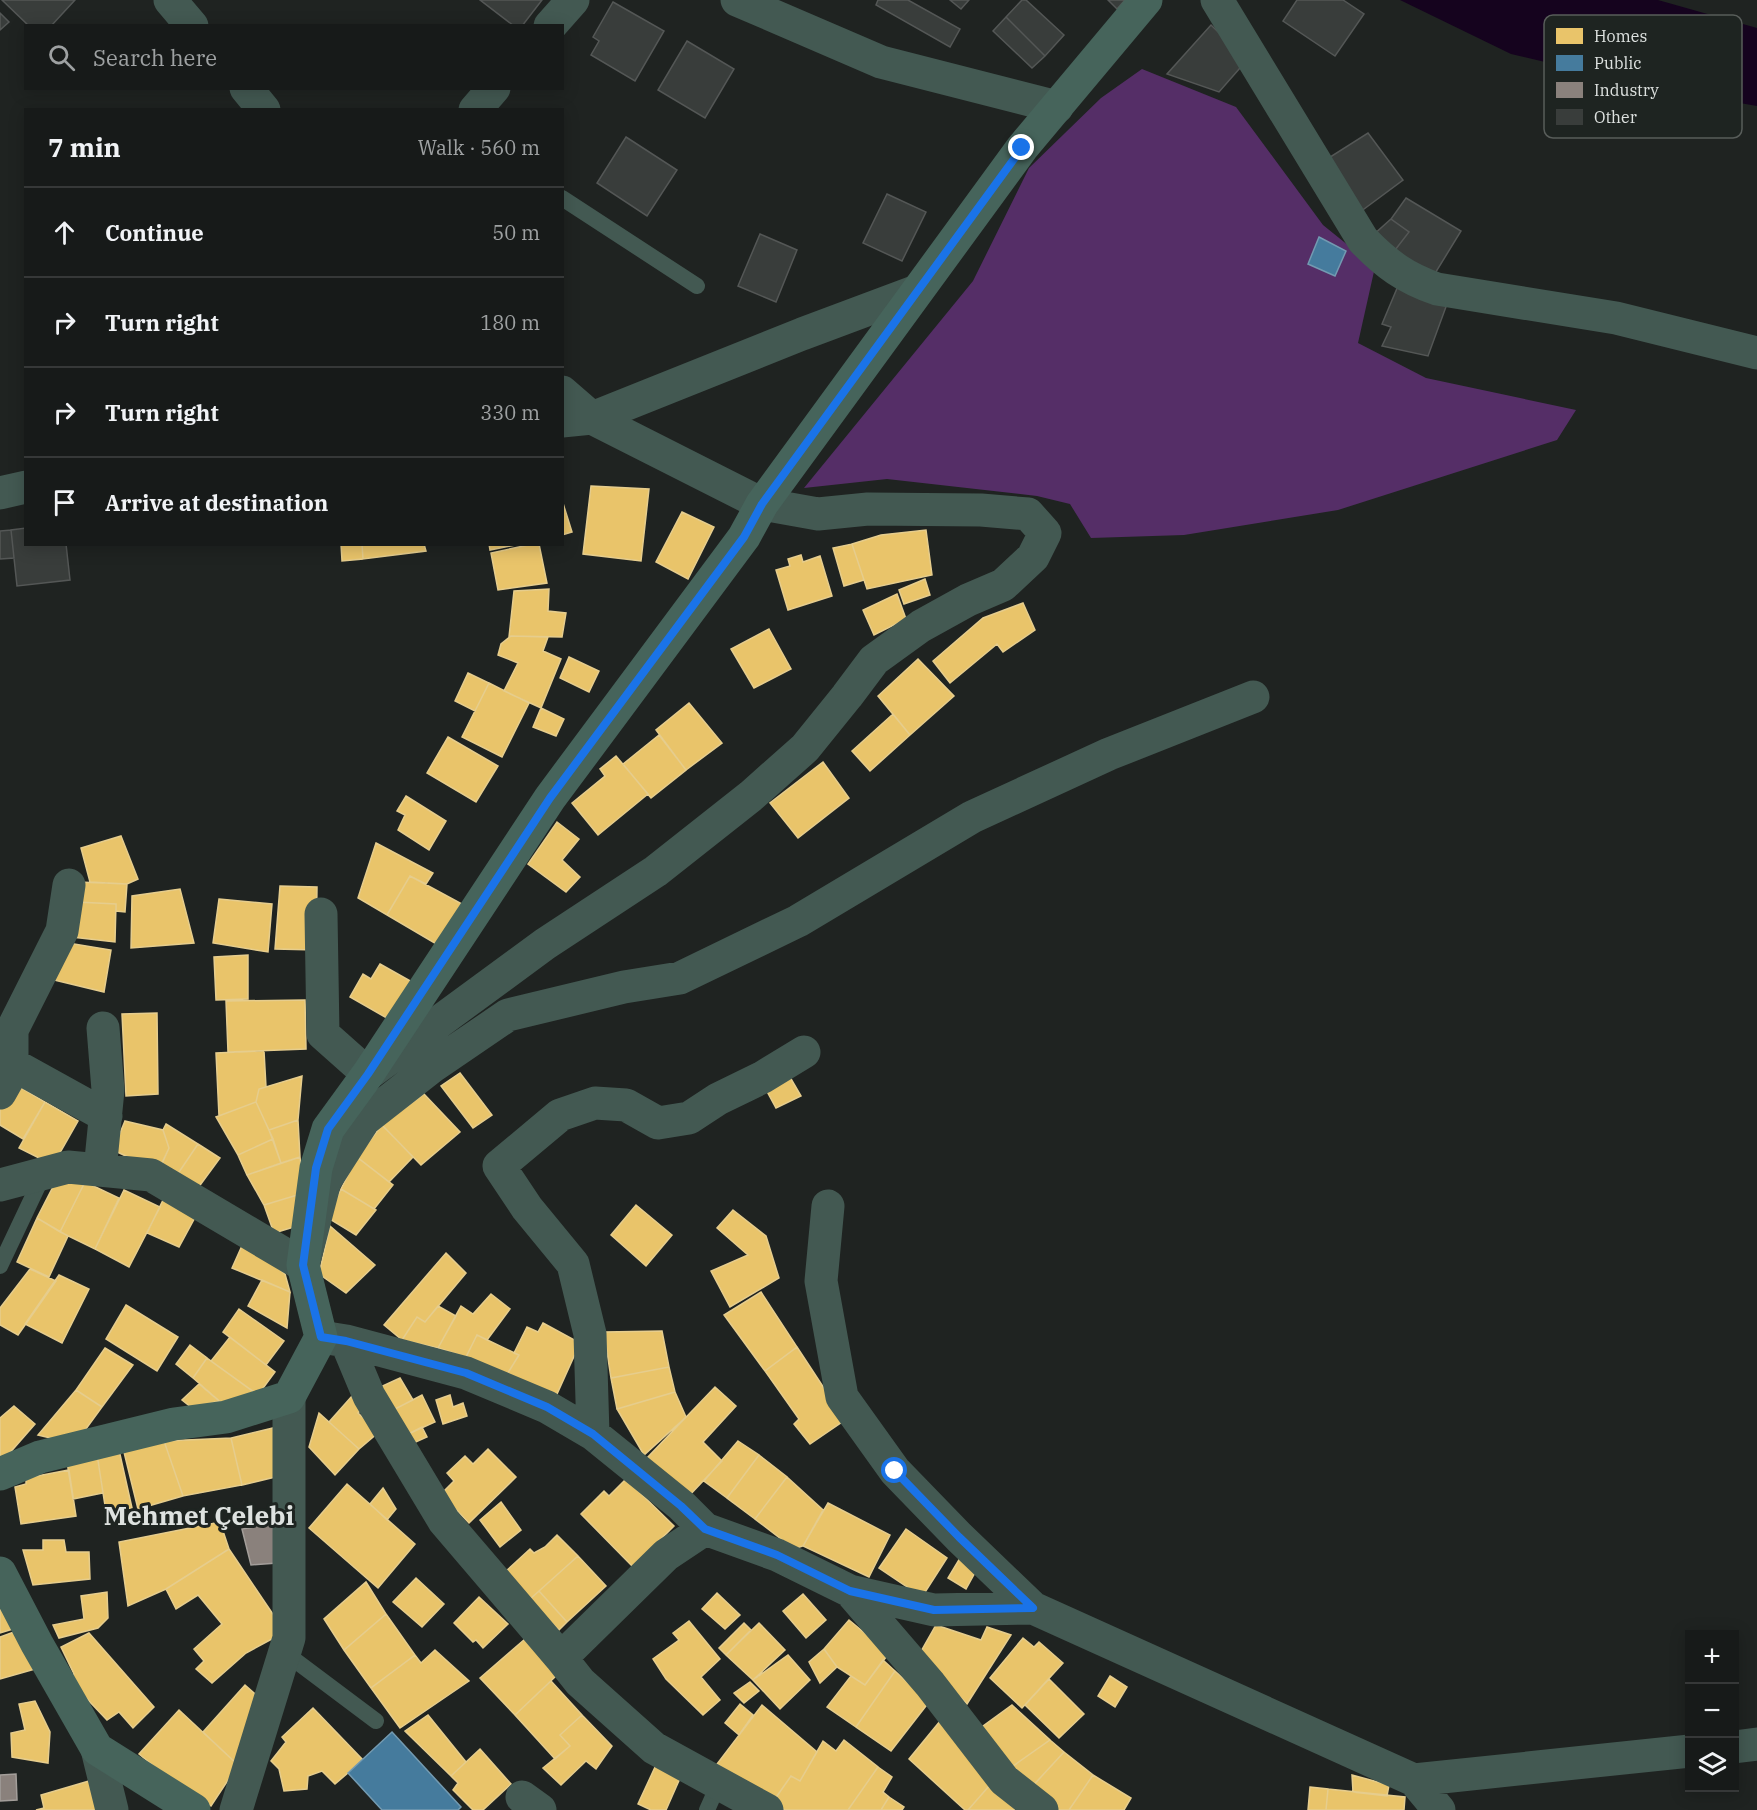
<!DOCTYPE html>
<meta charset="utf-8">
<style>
body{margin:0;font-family:"IBM Plex Serif",serif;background:#242726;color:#f1f3f6}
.controls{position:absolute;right:18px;bottom:18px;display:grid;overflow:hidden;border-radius:0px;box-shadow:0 3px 15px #0003}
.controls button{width:54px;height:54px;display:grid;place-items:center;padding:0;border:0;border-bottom:2px solid #363838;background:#171a19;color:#f1f3f6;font:30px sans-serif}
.stop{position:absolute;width:18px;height:18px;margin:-14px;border:4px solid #1a73e8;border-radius:50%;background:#fff}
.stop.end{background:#1a73e8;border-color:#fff;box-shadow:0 2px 6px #0008}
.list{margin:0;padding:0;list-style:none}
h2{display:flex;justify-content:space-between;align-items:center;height:78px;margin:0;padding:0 24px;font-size:26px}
h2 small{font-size:20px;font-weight:400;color:#9ea1a2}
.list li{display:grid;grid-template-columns:39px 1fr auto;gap:18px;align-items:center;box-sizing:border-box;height:90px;padding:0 24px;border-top:2px solid #363838}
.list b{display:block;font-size:22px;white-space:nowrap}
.list em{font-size:20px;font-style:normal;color:#9ea1a2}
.icon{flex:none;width:33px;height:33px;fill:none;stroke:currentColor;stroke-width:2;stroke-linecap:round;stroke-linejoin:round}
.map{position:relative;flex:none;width:1757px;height:1810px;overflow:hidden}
.search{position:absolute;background:#171a19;box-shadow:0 3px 15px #0003;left:24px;top:24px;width:540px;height:66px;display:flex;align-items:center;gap:15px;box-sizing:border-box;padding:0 21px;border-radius:0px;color:#9ea1a2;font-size:22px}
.panel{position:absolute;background:#171a19;box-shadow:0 3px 15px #0003;left:24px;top:108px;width:540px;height:438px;border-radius:0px}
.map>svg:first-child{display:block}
.green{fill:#552e67}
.water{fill:#15031e}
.homes{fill:#e9c46a;stroke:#e6cd8d;stroke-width:1.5}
.public{fill:#457b9d;stroke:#739ab1;stroke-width:1.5}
.industry{fill:#8a817c;stroke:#a39e9a;stroke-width:1.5}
.building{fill:#393d3b;stroke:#545756;stroke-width:1.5}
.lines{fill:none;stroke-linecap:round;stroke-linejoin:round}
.service{stroke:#435952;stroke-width:16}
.minor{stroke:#435952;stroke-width:33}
.tertiary{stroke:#435952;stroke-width:33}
.secondary{stroke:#46645b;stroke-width:33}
.route{stroke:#1a73e8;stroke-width:8}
.labels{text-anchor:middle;stroke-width:6;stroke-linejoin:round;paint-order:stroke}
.district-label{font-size:26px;font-weight:bold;fill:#dee2e0;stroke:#1e2421}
.key{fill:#1e2421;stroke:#585d5a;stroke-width:1.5}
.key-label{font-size:16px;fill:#dee2e0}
</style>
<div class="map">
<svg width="1757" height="1810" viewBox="0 0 1757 1810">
<rect width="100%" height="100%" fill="#1f2321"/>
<path class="green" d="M1142,69L1236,107L1323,225L1375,267L1358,343L1426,378L1576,410L1557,440L1338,510L1184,535L1091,538L1070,504L1037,496L887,479L804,488L973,281L1029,168L1101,98Z"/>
<path class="water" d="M1400,0H1658L1757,28V106L1659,89L1511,54Z"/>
<path class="homes" d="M591,486L649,489L641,561L583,554Z
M562,500L572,532L562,535Z
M682,512L714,527L688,579L656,562Z
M926,530L932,575L867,589L852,544L881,535Z
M341,544H362L363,559L342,561Z
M362,544H424L426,551L363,559Z
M489,544H520L490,550Z
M533,544H539L547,583L498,590L491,553Z
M852,544L864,580L844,586L833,548Z
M801,555L803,562L820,556L832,596L788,610L776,570L790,566L788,559Z
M925,579L930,595L904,604L899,590Z
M549,589L548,611L566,613L562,637L511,636L509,637L514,591Z
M897,594L906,619L874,635L863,610Z
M1023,603L1035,630L1003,652L997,644L950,683L933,661L983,618Z
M769,629L791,669L754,688L731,649Z
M511,636L548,637L543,651L561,659L541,708L504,691L518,663L498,655L501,644Z
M569,657L599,671L589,692L560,678Z
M918,659L954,696L910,735L878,696Z
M468,673L489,683L475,711L455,701Z
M489,683L529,703L502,757L462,737Z
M689,703L722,743L686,770L656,730Z
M541,708L564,719L556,736L533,727Z
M893,714L910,735L870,771L852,751Z
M659,735L686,770L651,798L623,764Z
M448,737L498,766L476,802L427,773Z
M616,756L648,794L598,835L572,803L605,776L600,769Z
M823,762L849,798L798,838L770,803Z
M406,796L446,821L429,850L398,830L405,815L397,811Z
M557,822L579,839L562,860L580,877L566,892L528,864Z
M121,836L138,879L127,884L90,882L81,848Z
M376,843L433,873L426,884L410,876L387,915L358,898Z
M410,876L462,904L438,945L387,915Z
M78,882L127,884L125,912L116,911V904L77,902Z
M280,886L317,887L316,950L275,949Z
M180,889L194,943L131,948L132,896Z
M219,899L272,904L268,952L213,943Z
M77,902L116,904L115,942L72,937Z
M68,943L111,950L104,992L50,979Z
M248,955V999L216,1000L214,957Z
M380,964L414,983L392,1021L350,997L363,974L371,979Z
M305,1000L306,1049L228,1052L226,1001Z
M157,1013L158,1094L126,1096L122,1014Z
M264,1051L266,1087L259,1089L256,1102L219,1116L216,1053Z
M787,1072L801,1096L776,1108L763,1084Z
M460,1073L492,1115L473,1128L441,1086Z
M302,1076L298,1120L269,1130L256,1102L259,1089Z
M15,1084L45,1102L23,1139L0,1125V1109Z
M424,1094L460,1132L421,1165L382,1125Z
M45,1102L78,1121L53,1165L19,1148Z
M256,1102L273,1139L238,1155L216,1117Z
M298,1120L300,1157L281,1163L269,1130Z
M125,1121L163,1130L169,1148L158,1171L113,1150Z
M166,1124L198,1144L177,1175L161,1166L169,1148L163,1130Z
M382,1125L413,1157L389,1182L357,1157Z
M273,1139L281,1163L247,1175L238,1155Z
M198,1144L220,1158L198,1188L177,1175Z
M300,1157L304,1193L264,1205L247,1175Z
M357,1157L393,1185L374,1209L341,1189Z
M57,1179L85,1182L60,1232L37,1218Z
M85,1182L119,1198L95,1249L60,1232Z
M341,1189L376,1210L356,1235L328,1218Z
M124,1190L160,1207L129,1267L95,1249Z
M304,1193V1224L274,1233L264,1205Z
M166,1194L199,1210L179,1247L147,1233Z
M636,1205L672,1235L646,1266L611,1235Z
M733,1210L766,1236L779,1278L730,1307L711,1271L748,1255L717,1228Z
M37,1218L68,1236L49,1277L17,1262Z
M330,1226L375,1265L346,1293L319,1274Z
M245,1239L285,1274L290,1292L232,1268Z
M446,1253L466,1273L425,1322L417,1317L402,1340L384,1325Z
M30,1269L56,1281L18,1335L0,1325V1308Z
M59,1275L89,1289L62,1343L25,1324Z
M262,1280L290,1292L287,1328L248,1306Z
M761,1292L797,1347L765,1371L724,1315Z
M491,1294L510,1309L487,1340L477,1335L466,1357L438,1348L461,1306L473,1314Z
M126,1305L178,1337L157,1371L106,1339Z
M438,1306L456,1316L438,1348L402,1340L417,1317L425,1322Z
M239,1309L284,1341L266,1365L223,1332Z
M543,1323L580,1343L557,1394L506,1376L519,1355L514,1353L527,1327L538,1332Z
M662,1331L669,1367L611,1378L604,1332Z
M477,1335L519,1355L506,1376L466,1357Z
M230,1337L275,1372L258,1395L211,1361Z
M190,1345L207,1358L193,1378L176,1364Z
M797,1347L845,1420L810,1444L794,1424L799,1419L765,1371Z
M105,1348L133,1365L102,1407L76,1390Z
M207,1358L258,1395L224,1405L193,1378Z
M669,1367L675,1392L617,1409L611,1378Z
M400,1378L413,1400L391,1411L378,1388Z
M199,1384L219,1401L192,1408L182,1400Z
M715,1387L736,1406L703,1442L722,1461L687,1498L646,1459Z
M76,1390L102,1407L75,1444L38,1435Z
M675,1392L686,1417L644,1455L617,1409Z
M422,1395L435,1422L404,1436L391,1411Z
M450,1395L453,1407L463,1403L467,1416L443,1424L436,1400Z
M352,1396L364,1407L358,1413L379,1432L359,1449L329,1422Z
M14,1406L35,1424L0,1464V1418Z
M319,1413L359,1449L335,1475L309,1447Z
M422,1427L427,1437L409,1445L404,1436Z
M273,1428L284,1475L242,1485L231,1438Z
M231,1438L242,1485L183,1496L164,1441Z
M164,1441L183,1496L138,1509L123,1448Z
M738,1441L759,1455L727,1498L704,1481Z
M488,1449L516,1477L469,1523L441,1494L454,1481L447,1473L465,1456L473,1464Z
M119,1450L132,1508L106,1512L97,1454Z
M97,1454L103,1493L73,1499L67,1462Z
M759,1455L787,1477L755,1519L727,1498Z
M69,1470L76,1516L21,1524L15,1487L26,1484V1478Z
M787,1477L823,1510L803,1546L794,1549L755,1519Z
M626,1479L674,1526L633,1567L581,1514L604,1491L609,1496Z
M347,1484L415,1544L378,1588L309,1528Z
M383,1488L396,1509L387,1520L370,1504Z
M501,1502L521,1530L500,1547L480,1520Z
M828,1503L890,1535L869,1577L803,1546Z
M220,1522L229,1549L166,1589L128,1606L119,1542Z
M906,1529L947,1558L922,1597L879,1568Z
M557,1535L578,1556L529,1600L505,1572L530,1549L534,1553L545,1547Z
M43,1540H64L66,1552H89L90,1579L33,1585L23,1550H43Z
M229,1549L285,1632L246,1653L212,1683L196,1669L204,1661L194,1649L222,1624L198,1595L176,1609L166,1589Z
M578,1556L606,1586L567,1622L539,1591Z
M960,1558L977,1569L966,1589L948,1578Z
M416,1578L444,1604L422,1627L393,1602Z
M366,1582L386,1614L344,1650L324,1619Z
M539,1591L567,1622L559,1630L529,1600Z
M107,1592L108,1618L98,1628L59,1638L53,1625L84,1619L81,1596Z
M717,1593L740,1615L725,1629L702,1609Z
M803,1594L826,1620L806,1638L783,1611Z
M479,1597L508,1624L483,1648L476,1640L473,1642L454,1623Z
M0,1601L13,1629L0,1633Z
M386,1614L415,1655L371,1688L344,1650Z
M849,1620L889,1653L865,1685L837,1667L824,1649Z
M689,1621L720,1659L701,1677L720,1700L703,1715L666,1679L653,1659L679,1640L673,1633Z
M744,1623L751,1630L726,1655L719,1648Z
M759,1623L785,1650L753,1680L726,1655Z
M936,1625L981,1640L987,1627L1011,1635L967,1704L919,1655Z
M14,1632L35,1669L0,1679V1637Z
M89,1633L154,1707L133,1728L119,1712L107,1720L69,1680L74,1674L61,1647Z
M1023,1638L1034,1647L1039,1642L1063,1663L1022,1708L990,1678Z
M525,1639L556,1676L515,1715L480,1678Z
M824,1649L837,1667L820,1683L809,1662Z
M435,1650L469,1681L400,1728L371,1688L415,1655L421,1663Z
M788,1655L810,1680L780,1709L753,1680Z
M883,1660L895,1671L856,1727L827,1707L851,1676L865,1685Z
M895,1671L929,1702L891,1751L856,1727Z
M1110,1676L1127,1687L1115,1707L1098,1696Z
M1049,1679L1084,1714L1059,1738L1025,1705Z
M551,1681L582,1715L560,1735L570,1746L555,1759L515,1715Z
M750,1682L759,1691L744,1703L734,1693Z
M245,1685L264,1702L238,1765L203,1732Z
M35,1701L50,1732L48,1763L12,1757L11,1733L25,1730L19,1704Z
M740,1704L753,1715L739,1735L725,1723Z
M762,1705L817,1752L800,1781L791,1776L773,1802L717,1764Z
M1012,1705L1050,1740L1006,1771L979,1729Z
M313,1708L363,1760L335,1784L322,1771L308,1776L307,1789L284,1791L279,1769L271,1761L286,1742L282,1737Z
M179,1710L238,1765L211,1806L173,1782L139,1754Z
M428,1715L466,1762L451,1776L405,1731Z
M582,1715L612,1746L596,1769L586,1761L561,1785L543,1768L570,1746L560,1735Z
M945,1715L990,1785L968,1810H965L909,1759Z
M844,1740L878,1767L848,1810H785L772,1803L791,1776L800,1781L823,1741L836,1751Z
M1050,1740L1064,1752L1028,1791L1006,1771Z
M480,1749L511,1784L483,1810H473L453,1790L458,1783L451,1776Z
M1064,1752L1093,1775L1069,1810H1058L1028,1791Z
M656,1765L681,1776L666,1810H651L638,1804Z
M878,1767L892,1777L883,1792L889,1797L881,1810H848Z
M1093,1775L1131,1798L1124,1810H1069Z
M1352,1775L1389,1785L1387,1796L1353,1792Z
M89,1781L97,1810H36L44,1808L41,1795Z
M990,1785L1016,1807L1014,1810H968Z
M1310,1787L1328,1789L1326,1810H1308Z
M1328,1789L1405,1797L1404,1810H1326Z
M889,1797L904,1807L902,1810H881Z"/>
<path class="public" d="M1319,237L1346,251L1335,276L1308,264Z
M392,1732L461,1807L458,1810H382L348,1773Z"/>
<path class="industry" d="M273,1524L277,1563L251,1565L242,1529Z
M16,1774L17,1800L0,1801V1775Z"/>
<path class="building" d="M2,0H75L51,26H29Z
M480,0H542L522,26H514Z
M878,0H908L960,29L950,47L876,5Z
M950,0H969L961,9Z
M1022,0H1026L1064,35L1045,56L1006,17Z
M1108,0H1125L1117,9Z
M1297,0H1343L1364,14L1335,56L1283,21Z
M613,2L664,31L635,81L591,55L599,41L593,37Z
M0,13L9,22L0,30Z
M1006,17L1045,56L1032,68L993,31Z
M1211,25L1247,60L1219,92L1167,74Z
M687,41L734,69L705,118L658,90Z
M1368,133L1403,180L1360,212L1327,159Z
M626,137L677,170L647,216L597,183Z
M887,194L926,212L902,261L863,243Z
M1406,198L1461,231L1431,280L1392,254L1409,232L1391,219Z
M1391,219L1409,232L1392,254L1372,236Z
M760,234L797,250L776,302L738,286Z
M1398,286L1447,304L1428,356L1382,346L1391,327L1382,324Z
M26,528V544H66L70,580L17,586L11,530Z
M11,530L14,558L0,559V531Z"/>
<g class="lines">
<path class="service" d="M562,198L697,286
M0,1266L44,1173
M284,1652L376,1721
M707,1810L719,1783"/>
<path class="minor" d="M170,0L192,26
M1217,0L1363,240C1386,264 1405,278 1437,289L1616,318L1757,353
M550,26L573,0
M246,88L264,110
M475,110L494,88
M562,392L592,418L802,334L917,291
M0,493L26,487
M321,914L323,1034L368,1074L545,944L656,871L751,796L805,748L847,696L874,660L921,626L968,600L1003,585L1033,557L1045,533L1028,514L981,510L868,509L818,514L762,504L592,418L562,421
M12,1064L106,1116
M0,1093L9,1077L12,1064V1030L62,931L69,885
M100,1170L108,1090L103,1028
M0,1185L68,1167L151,1175L303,1265L325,1181L364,1120L433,1066L508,1015L624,987L680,978L798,921L972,817L1109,754L1253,697
M828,1206L821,1281L842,1397L895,1471L959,1537L1033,1608L1414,1780L1439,1810
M321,1337L346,1341L466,1373L547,1407L593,1434L682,1506L705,1529L777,1555L850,1591L934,1610L1033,1608
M346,1341L369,1396L444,1521L561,1658L580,1682L654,1748L767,1810
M593,1434L590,1334L573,1264L527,1208L499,1166L560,1115L595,1103L626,1105L658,1123L689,1118L718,1099L763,1077L804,1052
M850,1591L930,1684L1004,1780L1042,1810
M561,1658L666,1555L705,1529
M1734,1747L1757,1744
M97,1749L112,1810
M1414,1780L1690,1751
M522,1797L540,1810
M236,1810L289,1638V1397"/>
<path class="tertiary" d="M737,0L881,62L1057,107"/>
<path class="secondary" d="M0,1474L40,1457L174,1424L226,1417L289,1397L321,1337L303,1265L316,1168L328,1129L368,1074L550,798L744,537L762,504L1022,148L1146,0
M0,1573L37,1644L97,1749L194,1810"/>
</g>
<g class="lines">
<path class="route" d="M895,1471L959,1537L1033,1608L934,1610L850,1591L777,1555L705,1529L681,1506L593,1434L547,1407L466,1373L346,1341L321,1337L303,1265L316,1168L328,1129L368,1074L550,798L744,537L762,504L1022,148"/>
</g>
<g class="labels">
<g class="district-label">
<text x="199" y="1525">Mehmet Çelebi</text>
</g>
</g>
<rect x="1544" y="15" width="198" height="123" rx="9" class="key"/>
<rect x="1556" y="28" width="27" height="16" fill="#e9c46a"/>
<rect x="1556" y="55" width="27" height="16" fill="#457b9d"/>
<rect x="1556" y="82" width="27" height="16" fill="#8a817c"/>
<rect x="1556" y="109" width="27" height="16" fill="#393d3b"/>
<g class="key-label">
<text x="1594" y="42">Homes</text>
<text x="1594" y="69">Public</text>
<text x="1594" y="96">Industry</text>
<text x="1594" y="123">Other</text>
</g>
</svg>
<div class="controls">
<button>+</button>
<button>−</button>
<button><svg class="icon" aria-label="layers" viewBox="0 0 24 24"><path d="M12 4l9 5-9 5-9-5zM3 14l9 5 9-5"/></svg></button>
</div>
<div class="stop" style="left:895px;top:1471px"></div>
<div class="stop end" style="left:1022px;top:148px"></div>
<div class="search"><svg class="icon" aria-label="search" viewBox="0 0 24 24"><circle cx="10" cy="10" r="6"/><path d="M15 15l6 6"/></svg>Search here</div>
<section class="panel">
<h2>7 min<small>Walk · 560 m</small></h2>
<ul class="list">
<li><svg class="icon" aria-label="ahead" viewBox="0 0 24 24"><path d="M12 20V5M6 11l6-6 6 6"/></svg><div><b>Continue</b></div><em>50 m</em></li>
<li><svg class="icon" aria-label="right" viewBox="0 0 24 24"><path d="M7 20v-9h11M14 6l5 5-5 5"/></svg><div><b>Turn right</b></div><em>180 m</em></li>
<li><svg class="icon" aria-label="right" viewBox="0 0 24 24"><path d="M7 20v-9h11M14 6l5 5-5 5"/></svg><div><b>Turn right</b></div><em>330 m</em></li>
<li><svg class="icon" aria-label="arrive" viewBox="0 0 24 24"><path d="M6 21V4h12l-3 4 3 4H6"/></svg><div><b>Arrive at destination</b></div></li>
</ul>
</section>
</div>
